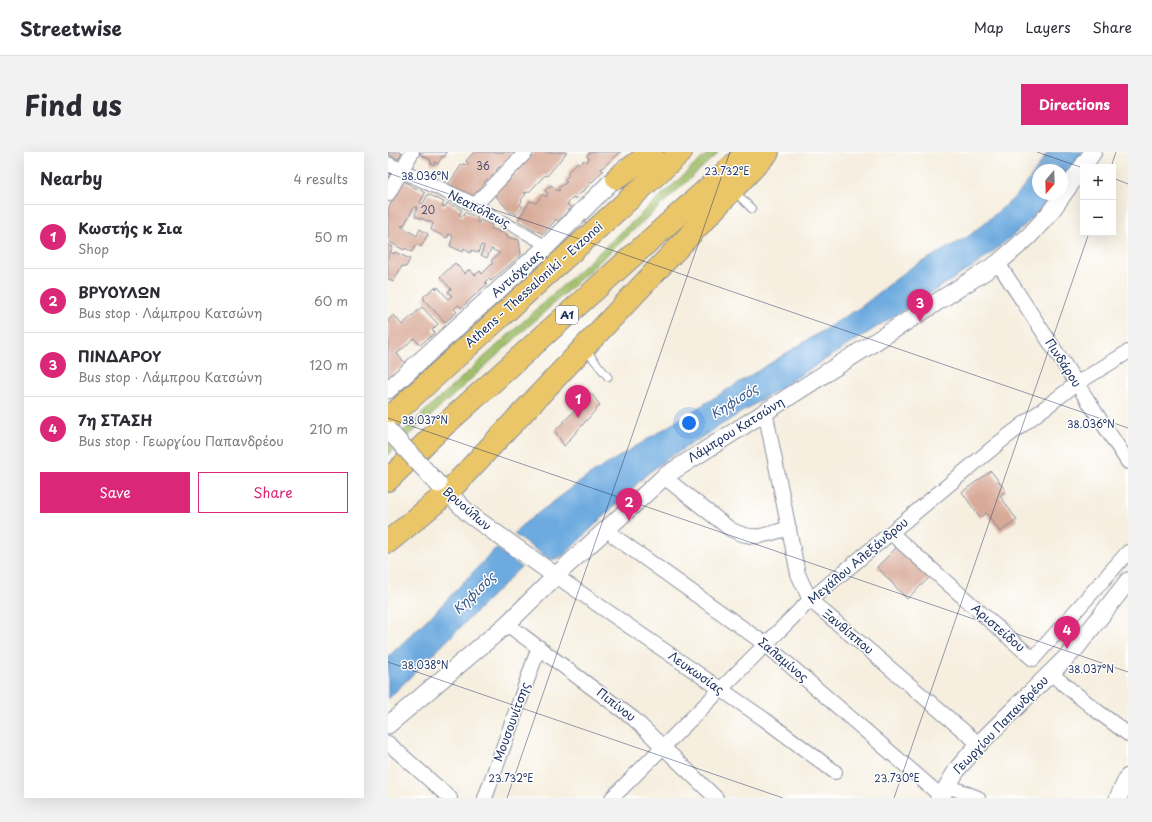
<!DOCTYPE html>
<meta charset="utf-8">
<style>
body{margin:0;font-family:"Playpen Sans",sans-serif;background:#f2f2f3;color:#2b2b33}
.controls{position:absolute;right:12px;top:12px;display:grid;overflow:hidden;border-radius:0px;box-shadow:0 4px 16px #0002}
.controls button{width:36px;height:36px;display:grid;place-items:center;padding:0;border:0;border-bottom:1px solid #e1e1e2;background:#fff;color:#2b2b33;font:20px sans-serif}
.compass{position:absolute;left:644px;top:12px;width:36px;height:36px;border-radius:50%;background:#fff;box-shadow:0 4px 16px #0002;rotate:199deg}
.you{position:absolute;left:301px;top:271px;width:14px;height:14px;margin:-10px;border:3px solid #fff;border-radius:50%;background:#1a73e8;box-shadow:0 0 0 6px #1a73e833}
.badge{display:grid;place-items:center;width:26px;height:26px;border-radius:50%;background:#db2777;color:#fff;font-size:13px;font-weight:700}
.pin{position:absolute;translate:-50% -33px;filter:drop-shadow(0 1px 2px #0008)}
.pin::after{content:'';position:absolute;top:21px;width:14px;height:12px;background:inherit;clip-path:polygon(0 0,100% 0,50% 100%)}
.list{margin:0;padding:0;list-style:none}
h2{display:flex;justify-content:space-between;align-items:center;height:52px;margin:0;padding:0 16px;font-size:17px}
h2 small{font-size:13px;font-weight:400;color:#7c7c81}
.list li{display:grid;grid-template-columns:26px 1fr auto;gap:12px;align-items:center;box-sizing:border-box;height:64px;padding:0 16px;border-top:1px solid #e1e1e2}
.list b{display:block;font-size:15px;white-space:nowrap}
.list p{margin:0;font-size:13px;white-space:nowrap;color:#7c7c81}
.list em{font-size:13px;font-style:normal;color:#7c7c81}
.actions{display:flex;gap:8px;padding:12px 16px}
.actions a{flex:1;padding:9px 0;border:1px solid #db2777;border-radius:0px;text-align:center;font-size:14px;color:#db2777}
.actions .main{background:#db2777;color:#fff}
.map{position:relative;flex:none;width:740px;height:646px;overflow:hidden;border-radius:0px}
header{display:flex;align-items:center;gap:24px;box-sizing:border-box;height:56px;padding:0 20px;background:#fff;border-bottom:1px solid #e1e1e2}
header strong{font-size:19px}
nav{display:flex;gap:22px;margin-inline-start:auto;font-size:14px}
.intro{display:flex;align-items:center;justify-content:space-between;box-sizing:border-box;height:96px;padding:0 24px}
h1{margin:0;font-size:28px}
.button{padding:10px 18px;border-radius:0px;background:#db2777;color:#fff;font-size:14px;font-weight:700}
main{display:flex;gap:24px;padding:0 24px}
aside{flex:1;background:#fff;border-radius:0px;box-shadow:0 4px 16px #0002}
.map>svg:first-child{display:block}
.green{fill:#a0bf68;stroke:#5e7763}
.water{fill:#6daadf;stroke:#446c9e}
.building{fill:#d8aa98}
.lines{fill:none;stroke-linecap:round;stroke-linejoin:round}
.service-casing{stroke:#888e9e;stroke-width:9}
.pedestrian-casing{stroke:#888e9e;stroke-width:12}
.minor-casing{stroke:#888e9e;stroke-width:16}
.tertiary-casing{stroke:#888e9e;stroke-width:19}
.motorway-casing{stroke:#888e9e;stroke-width:24}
.service{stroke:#fff;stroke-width:7}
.pedestrian{stroke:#fff;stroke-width:10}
.minor{stroke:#fff;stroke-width:14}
.tertiary{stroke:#fff;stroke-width:17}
.motorway{stroke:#eac669;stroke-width:22}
.tertiary-bridge-casing{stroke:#888e9e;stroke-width:19;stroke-linecap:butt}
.tertiary-bridge{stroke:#fff;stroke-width:17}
.ticks{fill:none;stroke:#1b2f5e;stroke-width:1;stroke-opacity:0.45}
.labels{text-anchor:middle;stroke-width:3;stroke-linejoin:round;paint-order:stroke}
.number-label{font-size:10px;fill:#4a4e6c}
.shield{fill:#fff;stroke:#5f6d8e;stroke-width:1}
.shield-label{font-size:11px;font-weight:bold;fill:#1b2f5e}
.street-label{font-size:12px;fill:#1b2f5e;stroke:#fff}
.water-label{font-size:13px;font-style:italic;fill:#385a8b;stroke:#fff}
.ticks-label{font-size:10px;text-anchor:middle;fill:#1b2f5e;stroke:#fff;stroke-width:3;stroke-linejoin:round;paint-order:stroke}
</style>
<header>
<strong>Streetwise</strong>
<nav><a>Map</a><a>Layers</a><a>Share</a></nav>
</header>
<div class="intro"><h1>Find us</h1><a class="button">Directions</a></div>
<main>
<aside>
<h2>Nearby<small>4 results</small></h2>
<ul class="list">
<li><span class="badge">1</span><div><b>Κωστής κ Σια</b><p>Shop</p></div><em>50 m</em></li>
<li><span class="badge">2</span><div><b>ΒΡΥΟΥΛΩΝ</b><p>Bus stop · Λάμπρου Κατσώνη</p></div><em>60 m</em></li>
<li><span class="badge">3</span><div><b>ΠΙΝΔΑΡΟΥ</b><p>Bus stop · Λάμπρου Κατσώνη</p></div><em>120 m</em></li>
<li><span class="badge">4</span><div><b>7η ΣΤΑΣΗ</b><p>Bus stop · Γεωργίου Παπανδρέου</p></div><em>210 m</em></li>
</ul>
<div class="actions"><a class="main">Save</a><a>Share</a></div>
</aside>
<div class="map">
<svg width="740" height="646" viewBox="0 0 740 646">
<rect width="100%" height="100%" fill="#fff"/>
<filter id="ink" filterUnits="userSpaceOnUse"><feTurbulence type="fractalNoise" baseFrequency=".025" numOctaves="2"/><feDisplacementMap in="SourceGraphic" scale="8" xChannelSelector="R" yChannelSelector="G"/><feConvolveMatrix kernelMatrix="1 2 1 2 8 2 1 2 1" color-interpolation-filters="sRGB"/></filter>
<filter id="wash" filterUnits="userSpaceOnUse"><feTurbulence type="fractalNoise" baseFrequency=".012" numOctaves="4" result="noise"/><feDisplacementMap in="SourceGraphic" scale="16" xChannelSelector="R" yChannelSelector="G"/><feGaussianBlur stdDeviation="0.9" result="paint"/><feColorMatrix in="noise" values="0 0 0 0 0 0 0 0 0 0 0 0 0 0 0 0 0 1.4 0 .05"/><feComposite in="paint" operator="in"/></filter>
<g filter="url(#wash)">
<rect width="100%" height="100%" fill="#f6eede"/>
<path class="green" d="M321,0H331L0,303V293Z"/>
<path class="water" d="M660,0H695L674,31V18H650V42H666L635,75L592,110L279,307L259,322L176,403L167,407H161L126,382L133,374L200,324L473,155L521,117L581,84L624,48L640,30Z
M108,396L133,415L0,547V505L50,457Z"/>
<g id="blocks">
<path class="building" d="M0,0H14L10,7L0,2Z
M33,0H59L56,5L54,4L50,12L47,10L46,13L42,10L43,8L32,2Z
M86,0H129L113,16L111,15L108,18L110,19L100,29L99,27L96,30L97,32L84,46L60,33L74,12L80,13V11L78,9Z
M146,0H179L159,24L157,23L141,40L136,41L138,42L133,48L134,49L132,52L135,55L128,63L125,60L123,61L105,41L121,25L123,27L138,7L140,9Z
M202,0H233L213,17L215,19L187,47L186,45L179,52L183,55L171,69L167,67V69L155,82L132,70L130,68L142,49L148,51L155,42L158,45L160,42L157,39L163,33L170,39L172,38L170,36L179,30L176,28L181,23L179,21L190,10L192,12L196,8L198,10L201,6L199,4Z
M15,29L37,41L32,51L35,52L40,42L56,50L54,54L57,55L59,51L74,58L71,63L75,64L77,60L90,66L89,70L91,71L92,68L104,73L103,76L120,83L119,85L131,88L133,103L103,129L101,127L99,128L97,130L99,132L73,156L71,153L68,155L66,157L69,160L57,170L36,148L37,147L35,145L47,135L49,137L50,135L60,147L64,144L60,139L63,137L52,125L67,111L77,122L80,118L83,119L87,123L92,119L94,122L105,111L103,109L112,101L103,97L99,106L93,103L96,94L93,93L90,101L84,98L82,101L76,96L75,100L62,94L65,84L61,82L59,86L43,78L45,71L27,64L29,55H26L16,73L13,74L29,84L32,77L40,82L33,95L29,92L24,100L17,96L16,98L0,89V57Z
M0,92L5,95L2,100L6,102L7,100L22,107L18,115L14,114L5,130L0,127Z
M34,155L50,172L44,178L47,181L32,193L26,186L9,202L17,211L0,227V168L6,163L14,173Z
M203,241L212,253L176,294L167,279Z
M603,319L618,339L612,344L629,368L612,380L598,361L592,366L574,340Z
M513,391L544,423L519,447L489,415Z"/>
</g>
</g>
<g filter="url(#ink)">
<use href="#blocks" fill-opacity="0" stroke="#888e9e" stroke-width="1"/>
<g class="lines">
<g class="service-casing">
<path id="service" d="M346,39L364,57
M197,197L220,225"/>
</g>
<g class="pedestrian-casing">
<path id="pedestrian" d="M87,53L159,94"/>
</g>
<g class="minor-casing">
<path id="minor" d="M0,12L87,53L138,0
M0,42L24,0
M610,111L740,310
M377,259L410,422L422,448L591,592
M281,329L342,377C367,390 376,383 401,376
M504,382L645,507L740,400
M227,385L377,492L553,644
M168,424L376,567L447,620
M119,472L246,567L328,646
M662,521L709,559L740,582
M0,591L62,646
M560,634L590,646
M97,646L151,495
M224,646L422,448L612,290L688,232L740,200"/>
</g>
<g class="tertiary-casing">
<path id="tertiary" d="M0,238L159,94L237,16
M51,332L81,362L168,424
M0,573L119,472L176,416L277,324L610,111L640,85L661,62L705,0
M551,646L556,640L570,616L591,592L688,496L740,429
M730,646L740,625"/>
</g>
<g class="motorway-casing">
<path id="motorway" d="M229,26L264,0
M0,267L293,0
M0,328L51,278L360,0
M0,390L59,341L380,0"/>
</g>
<use href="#service" class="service"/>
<use href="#pedestrian" class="pedestrian"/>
<use href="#minor" class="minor"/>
<use href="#tertiary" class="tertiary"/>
<use href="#motorway" class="motorway"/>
<g class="tertiary-bridge-casing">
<path id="tertiary-bridge" d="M0,278L50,332"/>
</g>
<use href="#tertiary-bridge" class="tertiary-bridge"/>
</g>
</g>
<path class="ticks" d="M649,0L695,16M723,15L728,0M0,21L740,276M725,26L740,32M0,266L740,520M0,510L395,646M119,646L342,0M506,646L701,81"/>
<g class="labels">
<g class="number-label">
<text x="95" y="18">36</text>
<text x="40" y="62">20</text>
</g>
<rect class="shield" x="168" y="154" width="22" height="18" rx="3"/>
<g class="shield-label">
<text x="179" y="167">Α1</text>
</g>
<g class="street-label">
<text transform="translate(91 57) rotate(27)" y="4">Νεαπόλεως</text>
<text transform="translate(129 122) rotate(-42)" y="4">Αντιόχειας</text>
<text transform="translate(146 133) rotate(-42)" y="4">Athens - Thessaloniki - Evzonoi</text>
<text transform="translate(675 211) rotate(57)" y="4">Πινδάρου</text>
<text transform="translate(348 278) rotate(-32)" y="4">Λάμπρου Κατσώνη</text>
<text transform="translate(79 357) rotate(41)" y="4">Βρυούλων</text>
<text transform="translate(470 409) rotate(-40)" y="4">Μεγάλου Αλεξάνδρου</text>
<text transform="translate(610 476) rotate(41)" y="4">Αριστείδου</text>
<text transform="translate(460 480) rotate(40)" y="4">Ξανθίππου</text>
<text transform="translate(395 508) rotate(40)" y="4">Σαλαμίνος</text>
<text transform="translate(308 521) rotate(35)" y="4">Λευκωσίας</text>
<text transform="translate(228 553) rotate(38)" y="4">Πιπίνου</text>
<text transform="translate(124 570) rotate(-70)" y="4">Μουσουνίτσης</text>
<text transform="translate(613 573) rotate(-46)" y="4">Γεωργίου Παπανδρέου</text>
</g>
<g class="water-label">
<text transform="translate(346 249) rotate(-32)" y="5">Κηφισός</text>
<text transform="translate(86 441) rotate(-44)" y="5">Κηφισός</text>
</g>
</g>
<g class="ticks-label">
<text x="339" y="23">23.732°E</text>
<text x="37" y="28">38.036°N</text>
<text x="37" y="272">38.037°N</text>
<text x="703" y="276">38.036°N</text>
<text x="37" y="517">38.038°N</text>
<text x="703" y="521">38.037°N</text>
<text x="123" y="630">23.732°E</text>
<text x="509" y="630">23.730°E</text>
</g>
</svg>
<div class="controls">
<button>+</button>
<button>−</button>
</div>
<svg class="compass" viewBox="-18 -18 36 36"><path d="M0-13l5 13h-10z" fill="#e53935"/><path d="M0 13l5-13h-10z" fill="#7c7c81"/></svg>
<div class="you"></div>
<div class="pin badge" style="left:190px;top:266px">1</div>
<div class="pin badge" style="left:241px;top:369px">2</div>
<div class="pin badge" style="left:532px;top:170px">3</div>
<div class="pin badge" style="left:679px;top:497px">4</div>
</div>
</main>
